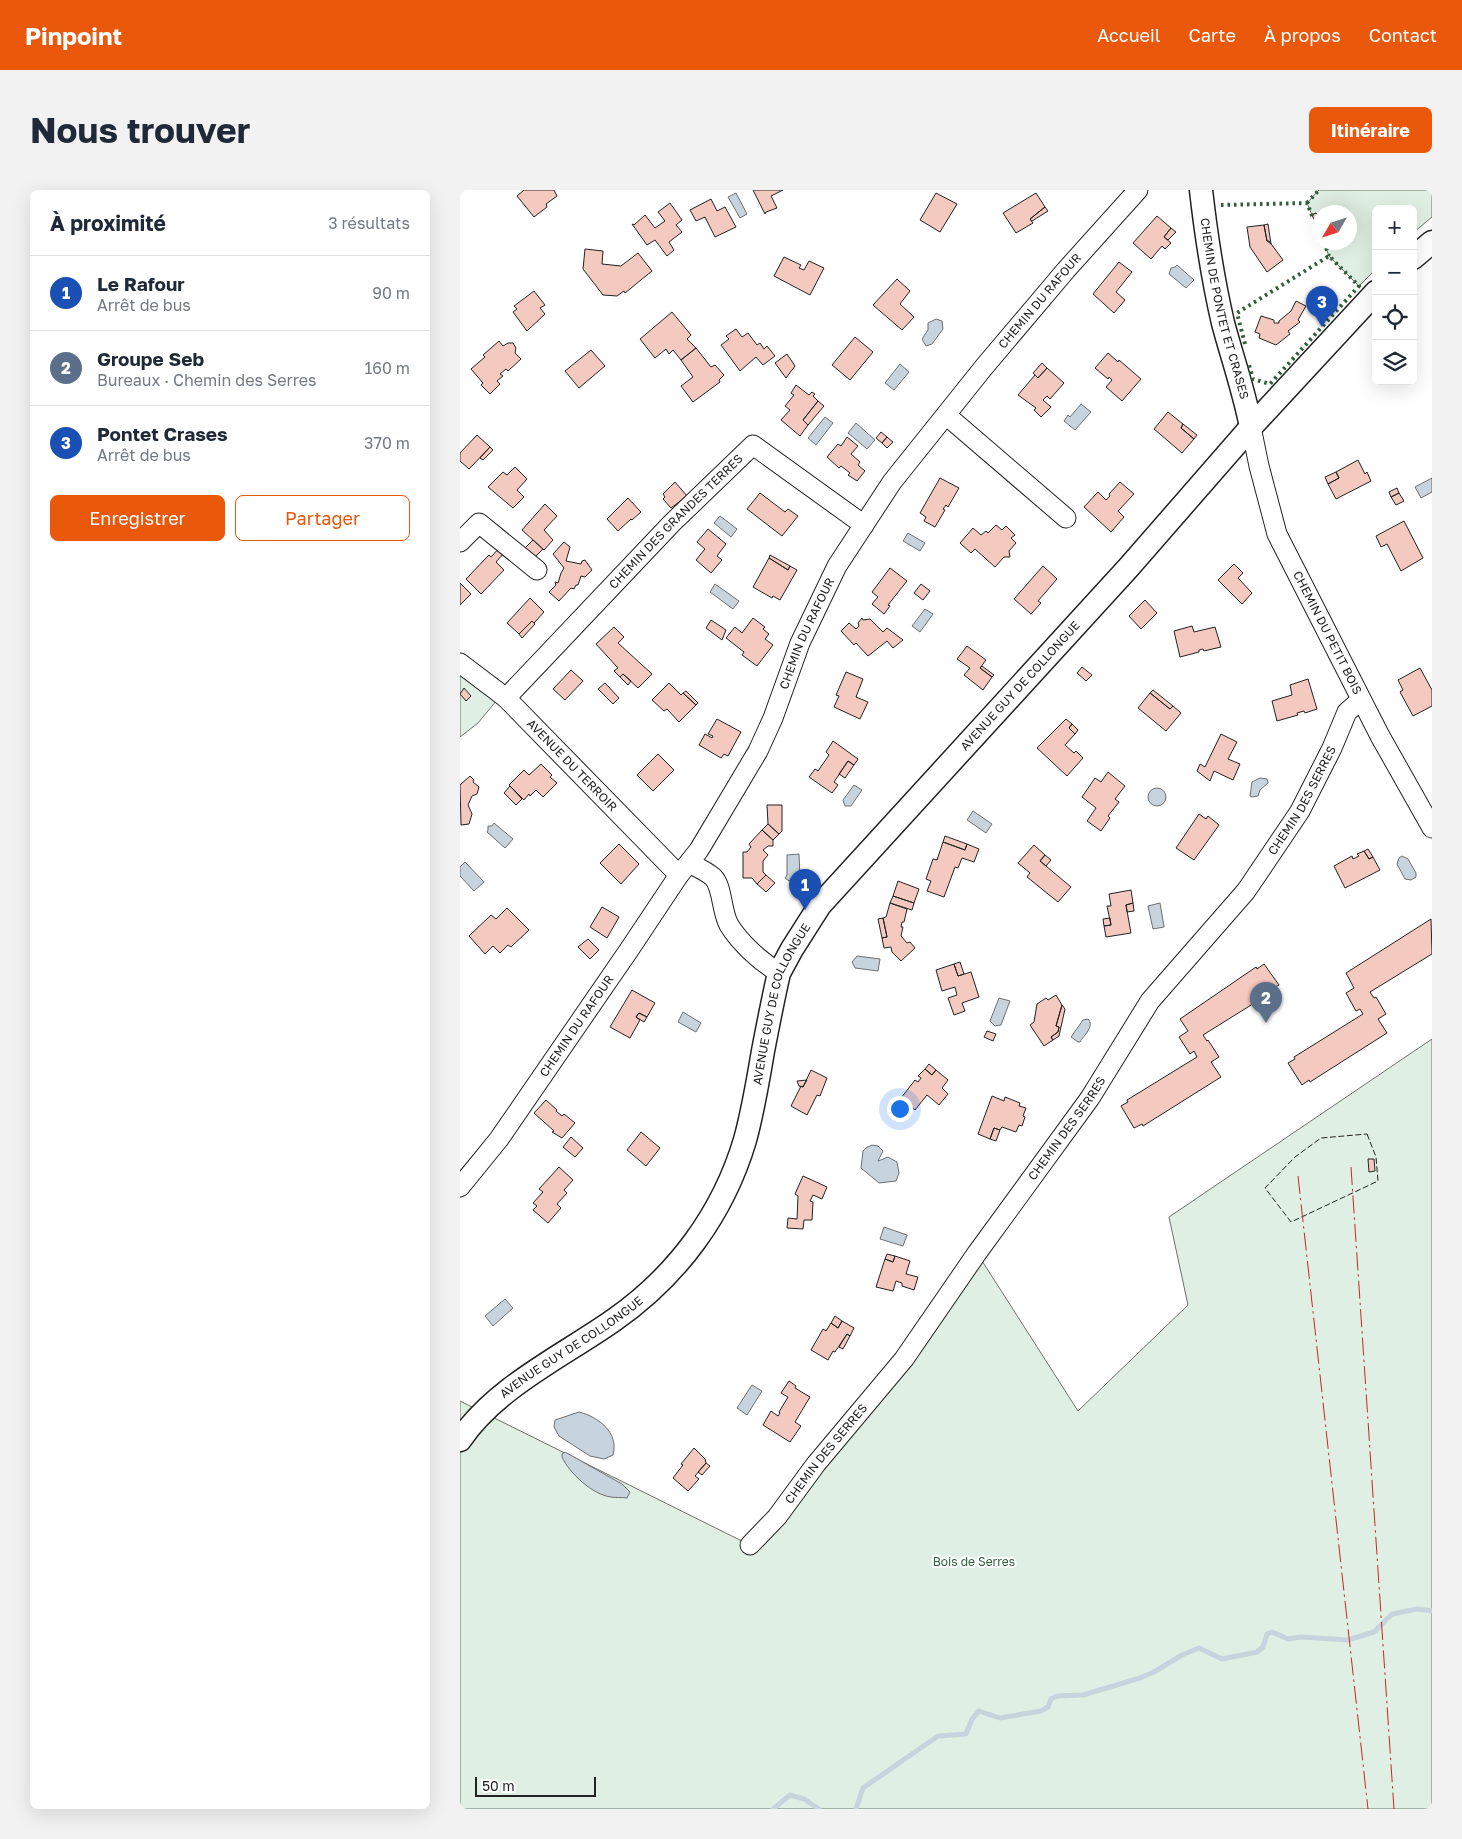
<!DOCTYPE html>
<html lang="fr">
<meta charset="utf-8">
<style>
body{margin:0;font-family:"Golos Text",sans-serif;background:#f2f2f3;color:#1f2937}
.controls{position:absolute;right:15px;top:15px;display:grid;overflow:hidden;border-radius:8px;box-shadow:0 5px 20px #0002}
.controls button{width:45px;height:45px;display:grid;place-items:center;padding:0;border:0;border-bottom:1px solid #e0e1e3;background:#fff;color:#1f2937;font:25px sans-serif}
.compass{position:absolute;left:852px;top:15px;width:45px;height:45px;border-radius:50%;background:#fff;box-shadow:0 5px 20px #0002;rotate:231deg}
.scale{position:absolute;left:15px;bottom:12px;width:121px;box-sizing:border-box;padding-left:5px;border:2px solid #222;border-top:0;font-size:14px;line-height:18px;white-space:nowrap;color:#222;-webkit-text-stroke:4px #fff;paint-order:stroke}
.you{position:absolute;left:439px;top:918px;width:18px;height:18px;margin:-12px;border:4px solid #fff;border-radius:50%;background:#1a73e8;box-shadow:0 0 0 8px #1a73e833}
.badge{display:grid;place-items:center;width:32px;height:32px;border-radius:50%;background:#ea580c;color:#fff;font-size:16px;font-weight:700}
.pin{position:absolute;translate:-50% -41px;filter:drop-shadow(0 1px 2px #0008)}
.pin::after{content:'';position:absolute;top:26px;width:18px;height:15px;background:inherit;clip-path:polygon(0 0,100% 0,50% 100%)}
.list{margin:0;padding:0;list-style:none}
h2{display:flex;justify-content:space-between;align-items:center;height:65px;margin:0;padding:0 20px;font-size:21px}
h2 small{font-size:16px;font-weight:400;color:#747a83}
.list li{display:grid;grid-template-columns:32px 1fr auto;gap:15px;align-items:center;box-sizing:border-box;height:75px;padding:0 20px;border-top:1px solid #e0e1e3}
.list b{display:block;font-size:19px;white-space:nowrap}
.list p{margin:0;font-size:16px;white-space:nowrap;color:#747a83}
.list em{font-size:16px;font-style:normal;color:#747a83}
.actions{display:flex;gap:10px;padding:15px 20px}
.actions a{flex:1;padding:11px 0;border:1px solid #ea580c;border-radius:8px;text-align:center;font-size:18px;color:#ea580c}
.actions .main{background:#ea580c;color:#fff}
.icon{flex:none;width:28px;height:28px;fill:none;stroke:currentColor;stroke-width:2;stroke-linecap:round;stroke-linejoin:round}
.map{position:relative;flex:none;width:972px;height:1619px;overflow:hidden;border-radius:8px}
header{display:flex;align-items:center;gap:30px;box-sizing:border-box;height:70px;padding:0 25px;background:#ea580c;color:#fff}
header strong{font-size:24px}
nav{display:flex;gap:28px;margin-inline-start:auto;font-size:18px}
.intro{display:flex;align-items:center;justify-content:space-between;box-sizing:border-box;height:120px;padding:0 30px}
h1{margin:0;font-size:35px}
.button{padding:12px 22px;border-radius:8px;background:#ea580c;color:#fff;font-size:18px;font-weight:700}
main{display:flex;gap:30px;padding:0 30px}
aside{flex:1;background:#fff;border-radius:8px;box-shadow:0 5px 20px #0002}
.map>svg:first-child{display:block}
.green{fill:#e0efe3;stroke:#6f6f6f}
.water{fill:#c7d3dd;stroke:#6f6f6f}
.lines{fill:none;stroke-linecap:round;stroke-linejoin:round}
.stream{stroke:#c7d3dd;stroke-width:5}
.building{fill:#f3c9c0;stroke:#222}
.minor-casing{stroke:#222;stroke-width:21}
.major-casing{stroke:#222;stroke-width:25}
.minor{stroke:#fff;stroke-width:19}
.major{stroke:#fff;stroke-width:22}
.hedge{stroke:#2f5e38;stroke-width:4;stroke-dasharray:2.5 4;stroke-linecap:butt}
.fence{stroke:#222;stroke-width:1;stroke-dasharray:6 2.5;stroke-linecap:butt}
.power{stroke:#c62828;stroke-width:1;stroke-dasharray:18 4 2.5 4;stroke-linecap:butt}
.labels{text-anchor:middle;stroke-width:4;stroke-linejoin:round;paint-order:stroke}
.street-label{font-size:12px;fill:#222;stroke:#fff}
.park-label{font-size:12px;fill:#2f5e38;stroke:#fff}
</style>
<header>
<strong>Pinpoint</strong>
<nav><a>Accueil</a><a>Carte</a><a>À propos</a><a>Contact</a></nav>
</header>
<div class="intro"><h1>Nous trouver</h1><a class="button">Itinéraire</a></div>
<main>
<aside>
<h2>À proximité<small>3 résultats</small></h2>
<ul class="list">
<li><span class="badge" style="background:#1a4fb4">1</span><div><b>Le Rafour</b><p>Arrêt de bus</p></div><em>90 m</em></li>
<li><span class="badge" style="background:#5c6f8a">2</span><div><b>Groupe Seb</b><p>Bureaux · Chemin des Serres</p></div><em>160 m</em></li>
<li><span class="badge" style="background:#1a4fb4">3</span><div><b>Pontet Crases</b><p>Arrêt de bus</p></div><em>370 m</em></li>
</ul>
<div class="actions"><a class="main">Enregistrer</a><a>Partager</a></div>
</aside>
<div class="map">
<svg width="972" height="1619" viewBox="0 0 972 1619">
<rect width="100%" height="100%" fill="#fff"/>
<path class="green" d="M859,0H972V27L953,43V19H916V79L899,96L869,66L864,53L889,52V22H859V30L856,23L852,25L847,13Z
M0,483L37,510L18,533L0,547Z
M972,849V1619H0V1211L290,1355L517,1063L618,1221L728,1115L709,1027Z"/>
<path class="water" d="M276,3L287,24L280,28L268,7Z
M717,75L734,90L726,98L709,84L711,78L715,77Z
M476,129L482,131L483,139L472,154L466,156L462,149L468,140V133Z
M440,174L449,182L434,200L425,193Z
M621,214L631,222L615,240L604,231L608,225L610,227Z
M365,227L373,233L356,255L348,248Z
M396,233L415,250L407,259L388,243Z
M972,288V302L961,308L955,297Z
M260,326L277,339L271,347L254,333Z
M448,343L465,353L460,361L443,351Z
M255,394L279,411L273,419L250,402Z
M465,419L473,424L460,442L452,436Z
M800,588L807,589L808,593L800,600L798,606L792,607L790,606L792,592Z
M394,595L402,600L391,616H385L383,610Z
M688 607a9 9 0 1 1 18 0a9 9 0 1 1-18 0Z
M513,621L532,634L526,643L507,630Z
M34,633L53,649L45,658L27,642L28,640V636H32Z
M339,664L340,688L331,689L329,691L325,688L327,685V665Z
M942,666L948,669L956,683V687L951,690L945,689L937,674L939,668Z
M5,672L24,692L14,701L0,686V677Z
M700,713L704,737L693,739L688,716Z
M397,766L420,769L418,781L395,778L392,772Z
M539,808L550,811L541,835L535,836L530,831Z
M223,822L241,833L236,842L218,832Z
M628,829C635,836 624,845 620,852H618L611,847L623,830Z
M412,955L418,956L423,961L418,971L428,967L437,972L439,983L436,991L419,993L401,978L403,961L406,958Z
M424,1037L447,1045L443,1056L420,1049Z
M45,1109L53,1118L33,1136L25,1126Z
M292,1195L302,1201L287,1225L277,1218Z
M119,1222C139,1227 159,1243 153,1265L144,1269L130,1266L99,1246L94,1237L95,1230Z
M105,1262L162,1294L170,1302L167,1308C161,1307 156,1308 151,1307C133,1305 109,1283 102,1267V1264Z"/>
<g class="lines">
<path class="stream" d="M313,1619L330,1605L344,1609L359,1619
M396,1619L403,1598L478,1546L506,1544L512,1529L519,1521L540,1528L581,1521L588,1517L591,1509L597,1506L623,1505L680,1488L694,1482L722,1465L739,1458L762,1469L797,1462L803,1457L807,1444L812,1442L828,1449L841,1447L888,1450L914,1442L932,1424L957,1419L972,1421"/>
</g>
<path class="building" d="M64,0H94L97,6L86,14L87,17L74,27L57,6Z
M293,0H323L311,6L317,18L306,22L305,24Z
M476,3L497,14L480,42L460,30Z
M576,3L585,17L570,29L573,33L556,43L543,23Z
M251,9L257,21L265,17L276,37L255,47L245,27L236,31L230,20Z
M210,13L222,30L216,35L222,42L209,52L214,60L207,66L195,50L187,55L172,34L174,35L185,25L195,38L205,31L198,22Z
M585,17L588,21L572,31L570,29Z
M856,23L859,30L858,38L852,25Z
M697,26L711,38L704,47L711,53L705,59L702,56L691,69L673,53Z
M808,34L811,54L807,51L804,35Z
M804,35L807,51H809L823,70L807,82L790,57L787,37Z
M711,38L716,42L708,50L704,47Z
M125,59L143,61L142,74L161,76L178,63L192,81L165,103L164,101L157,106L143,105L123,79Z
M324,67L341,75L339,78L344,80L349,71L364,78L350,105L314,86Z
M659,72L672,82L656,102L665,110L654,123L633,104Z
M437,89L450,101L440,114L454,127L442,140L413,115Z
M74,101L85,115L80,118L85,124L67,141L53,122L57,119L54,116Z
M836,111L846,116L838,130L840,132L828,141L830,144L816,155L799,148L800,144L795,142L801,126L814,130V133H819V131L831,121Z
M212,122L231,145L227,149L236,158L221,170L213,160L209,164L206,159L195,168L180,149Z
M276,139L282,147L288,143L297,155L300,153L304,159L307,156L315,166L303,175L296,167L280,181L261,155L269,149L266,146Z
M395,147L413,162L390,190L372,175Z
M39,151L43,156L48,153H53L56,158L55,163L61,169L48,181L46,179L40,184L43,186L37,191L40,194L30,204L21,195L23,193L11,179L25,167L23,165Z
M236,158L251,177L255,175L264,185L259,190L260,192L233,212L221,196L233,187L221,170Z
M131,160L145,176L119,198L105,181Z
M648,163L658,172L659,170L681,189L662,211L646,197L652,190L649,187L648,189L635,178Z
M327,164L335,176L326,188L315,173Z
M582,173L587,178L578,188L573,183Z
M587,178L604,193L590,209L587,206L583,210L591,217L581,227L574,220L576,218L558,205L575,185L578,188Z
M336,195L349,205L352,202L355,204L353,206L358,211L343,230L348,235L340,246L321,230L330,220L325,216L334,205L331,203Z
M358,211L364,216L348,235L343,230Z
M708,222L723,234L721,238L734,249L722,263L694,239Z
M723,234L737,245L734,249L721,238Z
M421,242L427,247L422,253L416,248Z
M17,245L30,257L9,279L0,271V263Z
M387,247L398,256L391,264L400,272L398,275L405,281L397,291L388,285L390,283L381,276L379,278L367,267L378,254L381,256Z
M427,247L433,252L427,258L422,253Z
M30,257L33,260L23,270L20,268Z
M898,270L905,284L907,282L911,291L876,309L868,294L879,288L876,282Z
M55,277L67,289L57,300L64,307L53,318L28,297L43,282L47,285Z
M876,282L879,288L868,294L865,287Z
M480,288L499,298L488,317L486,315L483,319L485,320L475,337L464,331L466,327L460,323Z
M215,292L227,306L211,318L203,309L205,307L203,304Z
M660,292L674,304L658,321L664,327L651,342L624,317L638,302L646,310L650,306L649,304Z
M937,298L939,303L931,307L929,302Z
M300,303L325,322L328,319L338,326L322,346L287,319Z
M939,303L944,311L936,315L931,307Z
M168,308L181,322L172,330L171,329L158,341L147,329Z
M85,314L97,326L84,340L93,350L84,360L62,340Z
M944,331L963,368L941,381L927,354L921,357L916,346Z
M536,335L542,340L546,336L555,345L551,348L556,353L549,361L550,367H544L535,377L515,359L511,363L500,353L513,338L521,345L526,341L528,343Z
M248,339L266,354L257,366L262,370L251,383L236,370L245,359L237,352Z
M73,350L83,359L74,368L64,359Z
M104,352L110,357L106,371L121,374L122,371L125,370L132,380L125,387L121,386L118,395H116L114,399L111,398L99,411L89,402L96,395L95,392L98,393L101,383L104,378L93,364Z
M40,357L45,362L36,372L44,380L21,404L6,389L29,365L31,367Z
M310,365L330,376L328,380L309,368Z
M309,368L328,380L330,376L337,380L320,410L313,406L312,408L293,397Z
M774,374L783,383L778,388L792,403L782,414L758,390Z
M583,376L597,389L578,411L581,413L571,424L554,409Z
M430,378L447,391L428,415L430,416L424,424L412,414L418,407L412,402Z
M0,393L11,404L0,415Z
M461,394L470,401L463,410L454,403Z
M70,408L84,422L74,433L72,431L59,444L47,433Z
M685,410L697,423L681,439L669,426Z
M293,428L305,437L303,439L309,444L305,449L313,455L297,476L282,465L284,462L266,448L275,437L282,443Z
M402,428L403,430L410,429L423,442L427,438L443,450L433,458L427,451L408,466L396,453L394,455L381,441L389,433L396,439L399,436L398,433Z
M251,430L266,440L262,450L246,438Z
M72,431L75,434L62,448L59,444Z
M732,436L734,442L755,437L761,457L744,461L743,459L739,460V462L720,467L714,441Z
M154,437L164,447L158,453L192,484L178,498L163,484L160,487L154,481L158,478L136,454Z
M507,456L526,470L520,478L532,487L523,500L504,485L510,478L497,469Z
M522,476L534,485L532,487L520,478Z
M622,477L632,485L626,491L617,483Z
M960,478L972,500V516L953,526L940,502L943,500L938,490Z
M111,480L123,491L105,510L93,499Z
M386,482L403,489L396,507L408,512L400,529L374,517L379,506L376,505Z
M163,484L171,491L168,495L160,487Z
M848,489L857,519L845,523L844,521L837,523L838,525L817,531L812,511L832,505L830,495Z
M145,493L159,508L153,514L138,499Z
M209,493L221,505L223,503L236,515L219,532L207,519L204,521L192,510Z
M4,498L11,506L6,511L0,504Z
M693,500L713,516L710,519L690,503Z
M226,501L238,513L236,515L223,503Z
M690,503L710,519L713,516L721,523L706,541L678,518Z
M257,529L281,542L268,566L264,564L261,568L239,555L245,544L252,548L253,546L248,544Z
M606,529L612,534L609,538L615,544L605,555L614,563L616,561L623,568L607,586L577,558Z
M612,534L618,540L615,544L609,538Z
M761,544L777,552L768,569L780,574L773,590L754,581L750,591L737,581L740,574L745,577Z
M373,551L398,569L394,575L388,571L374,592L378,595L372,603L349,587L355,579L358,581L369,565L366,562Z
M198,564L214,580L193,601L177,585Z
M388,571L394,575L385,588L379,584Z
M81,574L92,585L90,587L97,593L83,607L76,600L70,606L69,604L64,610L49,595L64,580L69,585Z
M648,582L665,596L655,609L659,612L648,626L650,628L641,641L627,631L636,618L622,607L635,588L641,592Z
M10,586L14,590L13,592L19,597L17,604L12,606L8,615L12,624L9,634L1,635L0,595Z
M50,596L62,609L56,615L44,603Z
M307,615H322V641L319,644L308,634Z
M739,624L746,629L748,626L759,635L734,670L716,658Z
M308,634L319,644L313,650L302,640Z
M302,640L313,650V656H308L303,660L308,665L303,671V682L306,685L297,694L292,688H283V662H287L291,657L289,654Z
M485,646L507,654L505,660L483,652Z
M483,652L505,660L507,654L519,659L514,672L502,668L498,678L495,677L484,707L467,701L471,691L466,689L473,669L477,670Z
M159,654L179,674L161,694L140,673Z
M574,655L585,665L580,671L611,697L598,712L567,687L570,683L558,673Z
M908,659L913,667L909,669L904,661Z
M904,661L909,669L913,667L920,680L885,698L874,676L892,666L893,669L899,666L897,664Z
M585,665L591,670L586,676L580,671Z
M306,685L315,693L306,702L297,694Z
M438,691L459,699L454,713L433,706Z
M671,700L673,713L666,715L671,743L646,747L644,736L651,735L647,716H651L649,704Z
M433,706L454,713L452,720L430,713Z
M430,713L447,719L444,732H442L441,737H443L441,746L447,753L450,752L455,758L441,771L432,762L431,757L424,758L422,748L427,747L423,728L426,727Z
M673,713L674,721L667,722L666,715Z
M142,717L159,727L147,748L130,737Z
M47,718L69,740L51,757L48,755L40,763L33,756L25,764L9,746L31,725L36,729Z
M423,728L427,747L422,748L418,729Z
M650,728L651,735L644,736L643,729Z
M971,729L972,764L910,802L914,808L916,807L926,824L918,829L927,843L850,892L849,890L842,895L828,873L835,869L834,867L903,824L900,819L896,821L886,803L894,798L886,783Z
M128,749L139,760L130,769L118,757Z
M500,772L504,784L498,786L494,774Z
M494,774L498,786L511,782L519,807L502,813L505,821L494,825L488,808L497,805L495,797L482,801L476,780Z
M804,774L819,795L810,800L812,802L743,845L747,851L748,850L759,867L751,872L761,887L683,936L682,934L674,938L661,916L668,912L667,910L737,867L734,861L730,864L719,847L728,841L720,829L796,777L797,779Z
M172,800L195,813L187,827L179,823L176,827L180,830L170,848L150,837Z
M596,805L602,815L596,836L599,837L598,842L591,847L593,850L584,856L570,835L574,832L577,814L586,808L588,810Z
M602,815L605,819L599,846L593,850L591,847L598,842L599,837L596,836Z
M179,823L187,827L184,832L176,827Z
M527,841L536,844L533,851L524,847Z
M469,874L476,880L472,885L465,879Z
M465,879L472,885L476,880L488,890L482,898L488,904L479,915L467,905L455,920L441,908L455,890L458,892L461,888L458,886Z
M351,880L367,888L360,906L357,905L347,925L331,916L341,896L343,897Z
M347,890L343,897L339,896L337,891Z
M532,906L544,911L545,907L560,913L559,916L566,918L563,926L565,927L562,936L559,935L556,942L542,937L540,940L534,938L530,949L518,944Z
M86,910L97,920L96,921L102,926L104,924L115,933L102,948L92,942L94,941L74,923Z
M534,938L540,940L536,951L530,949Z
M181,942L200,958L186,976L167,960Z
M111,947L123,958L115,967L103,957Z
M908,969H914L915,981L909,982Z
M99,977L113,990L104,1000L107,1003L97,1014L101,1018L88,1033L73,1020L77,1016L73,1013L83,1002L79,999Z
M343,986L367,997L362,1009L353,1005L350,1011L353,1012L352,1030H344L343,1039L327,1038L328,1028L337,1029L338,1006L335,1004Z
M427,1064L435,1066L433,1072L425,1069Z
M435,1066L450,1071L446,1084L458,1087L454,1100L442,1096V1093L436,1091L433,1101L416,1097L425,1069L433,1072Z
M375,1126L382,1131L378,1138L371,1133Z
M382,1131L394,1138L390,1146L387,1144L375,1162L373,1161L368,1170L351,1160L363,1139L366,1141L371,1133L378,1138Z
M387,1144L390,1146L383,1159L379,1157Z
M329,1191L336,1196L335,1198L350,1207L335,1232L341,1236L330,1252L303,1235L311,1221L318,1226L320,1223L319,1222L328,1207L321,1203Z
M234,1258L245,1269L246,1273L235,1286L239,1289L228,1301L213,1288L223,1275L221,1274Z
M246,1273L250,1276L242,1285L238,1282Z"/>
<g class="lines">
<g class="minor-casing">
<g id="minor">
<path d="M486,225L606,328"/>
<path id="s1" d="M791,237L799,276L817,344L920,546L972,638"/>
<path d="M0,352L19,333L77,380"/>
<path id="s2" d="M0,473L46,508L219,685"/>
<path id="s3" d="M46,508L212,333L293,255L404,335"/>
<path d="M229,673C237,677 246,681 253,687C263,697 261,721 269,735C280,753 300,771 319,783"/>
<path id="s4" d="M0,997L39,949L169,760L219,685L239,660L298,561L313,528L340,453L377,376L432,292L524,177L606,80L678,0"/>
<path id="s5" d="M290,1355L317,1327L356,1274L444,1169L517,1063L630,908L690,811L786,701L840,621L872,558L887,522L901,510"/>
</g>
</g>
<g class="major-casing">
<g id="major">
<path id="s6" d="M741,0C746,44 753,90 763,133C772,167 784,201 791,237"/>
<path d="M953,68L972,52"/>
<path id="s7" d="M0,1250C36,1197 103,1166 154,1130C217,1086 263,1024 285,950C293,921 298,891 303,861C308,835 313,809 319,783L332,759L360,715L669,377L791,237L916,102"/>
</g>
</g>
<use href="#minor" class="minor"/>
<use href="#major" class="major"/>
<path class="hedge" d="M847,13L859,0
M761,15L847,13L853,28
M864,52L869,66
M785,154L777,123L869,66L899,96L810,194L793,189L789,175"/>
<path class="fence" d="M907,944L916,967L918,991L831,1032L805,998L835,967L861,948Z"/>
<path class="power" d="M891,977L934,1619
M838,986L908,1619"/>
</g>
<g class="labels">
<g class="street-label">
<text dy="4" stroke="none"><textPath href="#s4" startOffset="1064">CHEMIN DU RAFOUR</textPath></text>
<text dy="4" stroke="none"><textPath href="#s6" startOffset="121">CHEMIN DE PONTET ET CRASES</textPath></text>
<text dy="4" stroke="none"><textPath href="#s3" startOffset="245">CHEMIN DES GRANDES TERRES</textPath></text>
<text dy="4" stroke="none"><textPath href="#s4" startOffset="656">CHEMIN DU RAFOUR</textPath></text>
<text dy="4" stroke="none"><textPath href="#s1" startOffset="221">CHEMIN DU PETIT BOIS</textPath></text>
<text dy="4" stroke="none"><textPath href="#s7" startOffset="970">AVENUE GUY DE COLLONGUE</textPath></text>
<text dy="4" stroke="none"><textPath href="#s2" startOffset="152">AVENUE DU TERROIR</textPath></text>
<text dy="4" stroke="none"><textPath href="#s5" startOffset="929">CHEMIN DES SERRES</textPath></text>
<text dy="4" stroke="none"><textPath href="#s7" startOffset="565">AVENUE GUY DE COLLONGUE</textPath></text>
<text dy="4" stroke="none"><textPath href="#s4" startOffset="199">CHEMIN DU RAFOUR</textPath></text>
<text dy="4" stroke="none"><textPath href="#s5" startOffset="524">CHEMIN DES SERRES</textPath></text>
<text dy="4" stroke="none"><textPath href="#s7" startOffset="146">AVENUE GUY DE COLLONGUE</textPath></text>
<text dy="4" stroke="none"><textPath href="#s5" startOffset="119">CHEMIN DES SERRES</textPath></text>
</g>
<g class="park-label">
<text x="514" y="1376">Bois de Serres</text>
</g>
</g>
</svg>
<div class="controls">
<button>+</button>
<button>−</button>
<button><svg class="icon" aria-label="locate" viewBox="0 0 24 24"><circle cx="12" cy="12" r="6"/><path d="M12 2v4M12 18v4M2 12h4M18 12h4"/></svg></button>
<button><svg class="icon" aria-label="layers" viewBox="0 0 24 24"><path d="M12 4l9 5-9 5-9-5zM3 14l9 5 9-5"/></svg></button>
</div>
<svg class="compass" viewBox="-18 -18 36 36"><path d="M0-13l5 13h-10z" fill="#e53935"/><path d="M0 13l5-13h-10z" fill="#747a83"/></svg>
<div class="scale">50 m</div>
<div class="you"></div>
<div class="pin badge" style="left:345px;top:720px;background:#1a4fb4">1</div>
<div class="pin badge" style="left:806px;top:833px;background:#5c6f8a">2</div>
<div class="pin badge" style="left:862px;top:137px;background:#1a4fb4">3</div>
</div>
</main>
